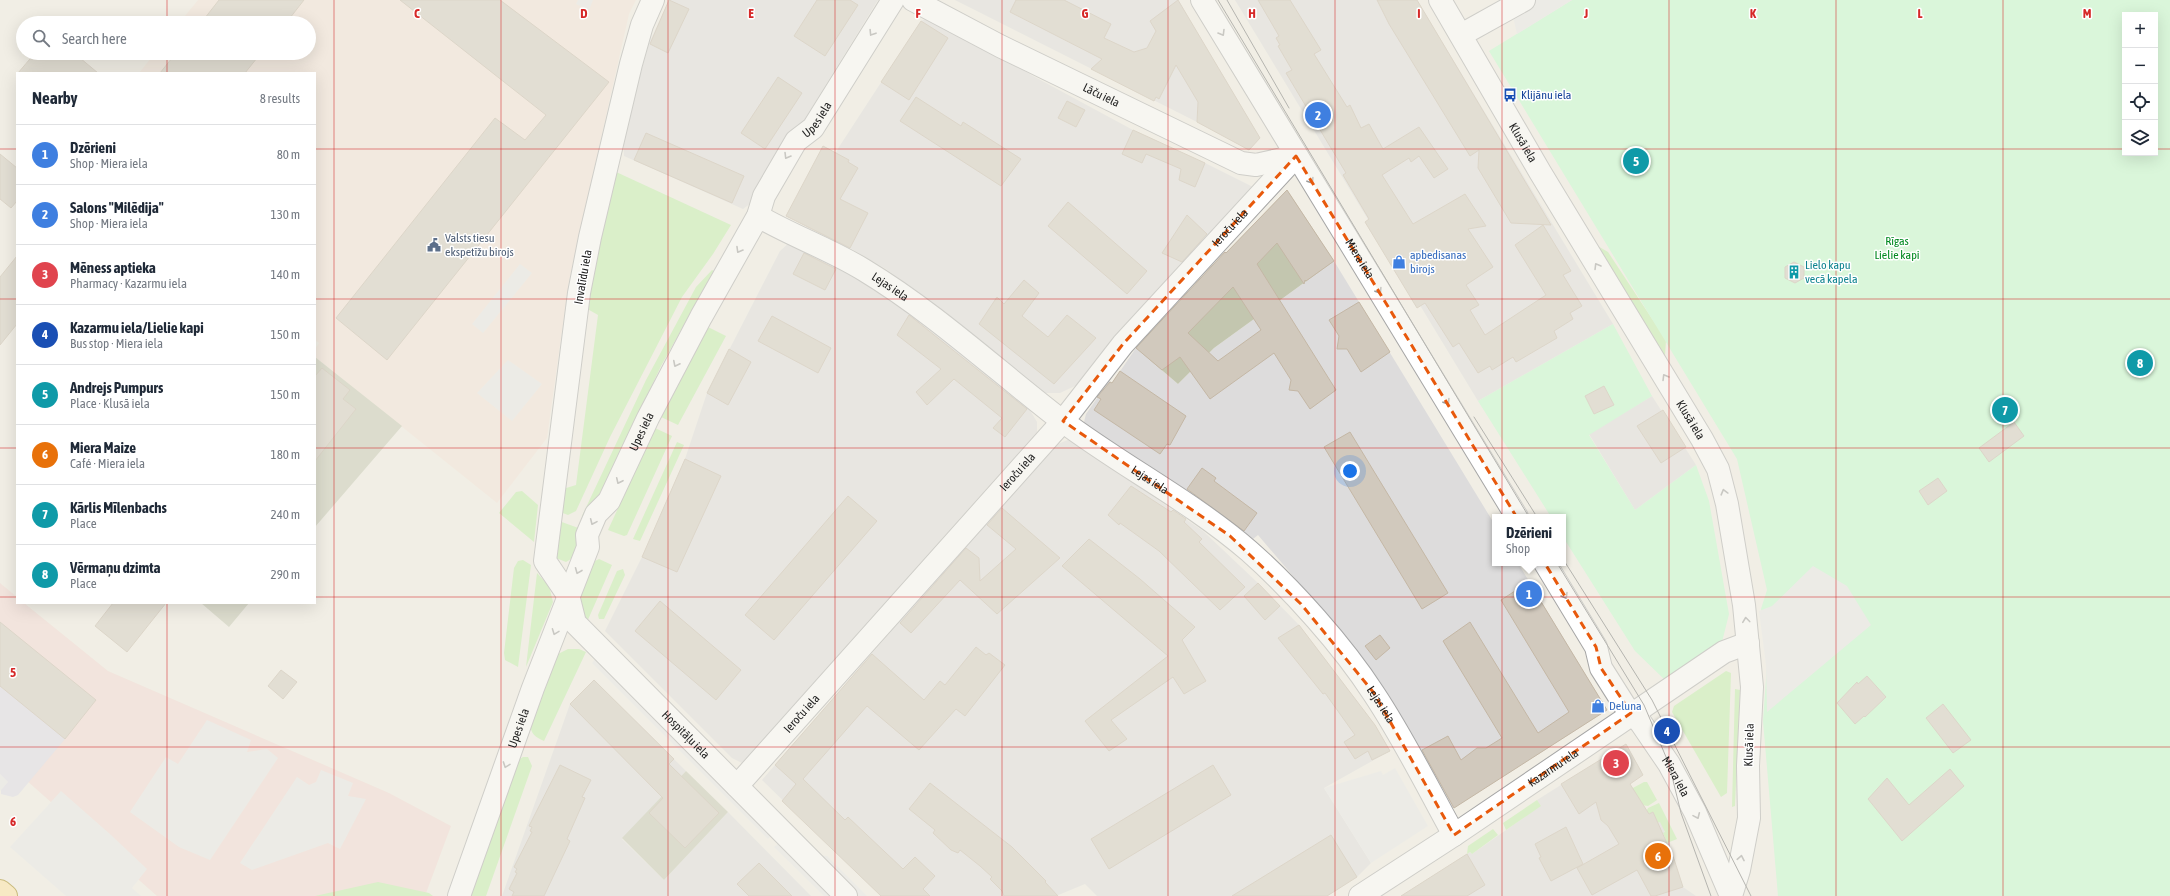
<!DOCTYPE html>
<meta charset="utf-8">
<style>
body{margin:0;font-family:"Asap Condensed",sans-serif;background:#f2f2f3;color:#1f2937}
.controls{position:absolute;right:12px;top:12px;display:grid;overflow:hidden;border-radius:0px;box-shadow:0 4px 16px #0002}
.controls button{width:36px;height:36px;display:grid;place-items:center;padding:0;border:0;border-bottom:1px solid #e0e1e3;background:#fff;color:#1f2937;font:20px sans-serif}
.you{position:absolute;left:1350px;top:471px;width:14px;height:14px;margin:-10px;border:3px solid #fff;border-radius:50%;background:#1a73e8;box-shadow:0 0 0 6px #1a73e833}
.badge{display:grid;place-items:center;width:26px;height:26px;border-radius:50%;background:#1a73e8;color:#fff;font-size:13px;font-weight:700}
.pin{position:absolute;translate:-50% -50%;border:2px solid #fff;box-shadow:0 1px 4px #0006}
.popup{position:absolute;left:1492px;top:514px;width:74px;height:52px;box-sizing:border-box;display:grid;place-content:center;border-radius:0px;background:#fff;filter:drop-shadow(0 1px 3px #0005);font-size:13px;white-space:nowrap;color:#747a83}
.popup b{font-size:15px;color:#1f2937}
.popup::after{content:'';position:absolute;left:50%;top:100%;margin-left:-8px;border:8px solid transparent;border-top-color:#fff}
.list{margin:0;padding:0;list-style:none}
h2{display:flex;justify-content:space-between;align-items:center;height:52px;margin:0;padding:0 16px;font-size:17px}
h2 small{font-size:13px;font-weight:400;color:#747a83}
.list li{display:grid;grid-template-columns:26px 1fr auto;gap:12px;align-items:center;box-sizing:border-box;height:60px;padding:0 16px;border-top:1px solid #e0e1e3}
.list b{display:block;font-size:15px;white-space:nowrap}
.list p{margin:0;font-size:13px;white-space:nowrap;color:#747a83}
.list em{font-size:13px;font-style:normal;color:#747a83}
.icon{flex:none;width:22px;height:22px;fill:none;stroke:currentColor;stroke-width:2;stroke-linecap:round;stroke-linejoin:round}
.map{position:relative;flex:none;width:2170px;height:896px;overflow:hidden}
.search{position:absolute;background:#fff;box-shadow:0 4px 16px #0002;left:16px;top:16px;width:300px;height:44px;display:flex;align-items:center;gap:10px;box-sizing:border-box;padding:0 14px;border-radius:22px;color:#747a83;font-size:15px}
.panel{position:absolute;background:#fff;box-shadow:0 4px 16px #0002;left:16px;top:72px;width:300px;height:532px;border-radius:0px}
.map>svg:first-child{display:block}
.residential{fill:#dddcdc}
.commercial{fill:#f3d8d2}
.military{fill:#f4e3d7}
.construction{fill:#c3c6af}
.grass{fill:#bfefa6}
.park{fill:#befecc;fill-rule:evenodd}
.parking{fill:#e7e7e7}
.plaza{fill:#dbd9e7}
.building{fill:#d1c9bd;stroke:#c4b7a5;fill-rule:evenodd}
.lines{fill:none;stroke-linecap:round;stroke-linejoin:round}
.minor-casing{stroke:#a6a6a6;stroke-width:24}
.major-casing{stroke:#9a7d00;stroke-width:24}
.minor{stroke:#fff;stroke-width:22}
.major{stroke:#ffe29b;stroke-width:22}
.tram{stroke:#6d6d6d;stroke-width:1}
.oneway{stroke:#9a9a9a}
.marked{fill:none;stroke:#e8590c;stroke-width:3;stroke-dasharray:8 5;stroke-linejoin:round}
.grid{fill:none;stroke:#d62828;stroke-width:1;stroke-opacity:0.55}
.labels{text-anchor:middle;stroke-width:3;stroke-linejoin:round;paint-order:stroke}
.transit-label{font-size:12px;fill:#164399;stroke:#fff;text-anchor:start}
.street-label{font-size:12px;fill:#1f1f1f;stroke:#fff}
.service-label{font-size:12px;fill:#4e5e75;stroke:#fff;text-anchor:start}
.park-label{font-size:12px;fill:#018920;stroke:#fff}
.shop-label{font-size:12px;fill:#366cbe;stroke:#fff;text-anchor:start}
.culture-label{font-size:12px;fill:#0d838f;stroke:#fff;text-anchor:start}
.grid-label{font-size:13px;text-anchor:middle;font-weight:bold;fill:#d62828;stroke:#fff;stroke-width:3;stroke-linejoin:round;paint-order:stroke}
</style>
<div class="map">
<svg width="2170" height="896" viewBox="0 0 2170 896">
<rect width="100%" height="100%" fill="#f1eee5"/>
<path class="residential" d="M669,0H878L755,200L743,209L624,156L623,138L649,43Z
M955,0H1178L1260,138L1249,150L1197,122Z
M1235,0H1417L1613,324L1478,401Z
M932,16L1033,76L1133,130L1205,163L1253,187L1182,262L1077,385L1060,393H1044L963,326L886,269L850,248L806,227L804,214L839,147L921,21Z
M790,242L862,279L910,313L1028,407L1037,422V432L742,763L732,758L605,631L642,557L685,459L707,393L780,251Z
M1334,261L1495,525V563H1518L1607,710L1605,709L1594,716L1595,718L1454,808L1449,807L1366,662L1258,535L1253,539L1220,514L1090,429L1084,422L1086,414L1109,381L1112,383L1136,348L1178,384L1214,348Z
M1652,396L1696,465L1635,510L1589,434Z
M1070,439L1203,531L1258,583L1299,625L1375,725L1390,751L1324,788L1371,863L1357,877L1327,896H1097L1085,884L1056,896H881L762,780L940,575L1058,444Z
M594,680L686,771L622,839L664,880L728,812L811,896H502L570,704Z
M1623,746L1628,748L1642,772L1641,776L1626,786L1645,816L1653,812L1663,825L1665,833L1663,834L1683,887L1696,896H1401L1470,852L1472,854L1540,806L1537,800Z"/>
<path class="commercial" d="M0,583L17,597V603H24L108,671L389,793L451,826L425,896H157L0,757Z"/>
<path class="military" d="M198,0H636L629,14L569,281L547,438L497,503L315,357V349L319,343L315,340V73H139L155,53H309V23H179Z"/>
<path class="construction" d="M1287,190L1334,261L1214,348L1178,384L1136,348Z
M315,357L402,426L315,527Z
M201,603H249L229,627Z
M686,771L728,812L664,880L622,838Z"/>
<path class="grass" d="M614,171L731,225L713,254L682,297L610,437L576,511L568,515L560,512L563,489L576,485L598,315L584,307Z
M1591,242L1608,252L1666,340L1665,356Z
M712,270L714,271L661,366L587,523L582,516L646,380L696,287Z
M708,327L726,336L678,425L661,417Z
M655,428L672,436L627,535L624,536L608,530Z
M677,442L684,445L640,541L633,539Z
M522,491L538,505L534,542L499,513L516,492Z
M559,521L584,530C580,540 576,558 566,562L556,558Z
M599,559L612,565L587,622L578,602L595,561Z
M523,560L531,565L518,667L505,660L504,653L514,568L518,561Z
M623,569L625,575L604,619H599L598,615L617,571Z
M537,573L549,586L553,602L526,667Z
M568,649H579L586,652L544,741C535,737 531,734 530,724L552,665L558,654Z
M1726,671L1731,673L1727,793L1721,797L1672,712L1674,706Z
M1735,689L1740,690L1735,806L1732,807Z
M523,757H528L532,766L486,896H470L518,760Z
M1644,782H1647L1657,800L1648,806L1641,805L1631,789Z
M1537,800L1541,806L1506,830L1503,823Z
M1659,803L1677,839L1667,843L1663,833L1665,832L1660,822L1657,823L1653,812L1644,816L1648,808Z
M1493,829L1498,835L1472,854L1470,852L1467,854L1468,846Z
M378,882L429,893L433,896H315Z"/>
<path class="park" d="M1572,0H2170V896H1778L1763,721L1767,665L1761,609L1767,590L1737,459L1489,51ZM2125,15H2155V153H2125Z
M1613,324L1652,396L1589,435L1635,510L1696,465L1709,501L1729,614L1722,642L1665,680L1635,651L1563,537V517H1551L1478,401Z"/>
<path class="parking" d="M578,0H593L589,10L576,4Z
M1524,0H1572L1517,34L1511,8Z
M520,264L532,273L483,333L472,324Z
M508,360L542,384L512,421L477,393Z
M1813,566L1847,586L1871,625L1767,712L1766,665L1759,611L1772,606Z
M595,659L772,835L768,839L592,663Z
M207,720L251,740L247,752L267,749L278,758L210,860L179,847L130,812L166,757L178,764Z
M1395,768L1428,826L1371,863L1324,788L1381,771L1383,775Z
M321,770L353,783L348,796L366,799L340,849L328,843L252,870L240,863L297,777L309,785L316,782Z
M0,774L8,782L0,791Z
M61,791L111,835L147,869L132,888L141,896H66L10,847Z
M779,843L832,896H824L774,847Z
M805,855L827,856L867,896H846Z"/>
<path class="plaza" d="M0,686L65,739L18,795L13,797L1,794V790L8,782L0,774Z"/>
<path class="building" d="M219,0H304L286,23H201Z
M400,0H500L609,82L387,360L336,318L495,118L525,140L546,115Z
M669,0L689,9L668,53L650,44Z
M817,0H850L858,5L825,56L794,36Z
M1016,0H1064L1111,24L1104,38L1134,52L1147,48L1156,31L1150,21L1178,0L1260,138L1249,150L1197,122L1198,102L1176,65L1159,99L1156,97L1154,101L1091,69L1102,59L1010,12Z
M1258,0H1290L1321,50L1314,54L1347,107L1350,105L1361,128L1369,124L1383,149L1419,127L1448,169L1434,178L1419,156L1411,162L1409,158L1382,175L1413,224L1465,194L1486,226L1468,229L1493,267L1466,285L1479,305L1470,310L1485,335L1546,295L1515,245L1543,225L1571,271L1563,275L1582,306L1570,313L1573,319L1554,331L1557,338L1516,362L1513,357L1492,370L1490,366L1478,373L1459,343L1453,347L1425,303L1417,308L1365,222L1369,219L1343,175L1346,173L1286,73L1292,70L1278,46L1280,45L1276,38L1279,36Z
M1377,0H1417L1551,225L1511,223L1478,168L1479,150L1470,156L1389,24Z
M921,21L948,38L909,100L881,82Z
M35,53H74L98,73H18Z
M176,53H261L245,73H160Z
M778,77L802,93L765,149L741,133Z
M916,97L961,126L963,122L1021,159L1001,186L900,121Z
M1067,101L1085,110L1076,127L1058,118Z
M1133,130L1205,163L1195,187L1179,180L1181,169L1146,154L1142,163L1122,154Z
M646,133L744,176L732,203L634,160Z
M823,146L849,160L848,162L858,168L840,199L868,213L850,248L786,216Z
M0,154L17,168V201L11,208L0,199Z
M1287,190L1334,261L1306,281L1305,280L1304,284L1277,243L1257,264L1336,390L1310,409L1298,391L1289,390L1291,380L1274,353L1210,399L1180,357L1162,370L1136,348L1225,252L1226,253ZM1233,287L1261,330L1218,361L1188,333Z
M1068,202L1147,271L1127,294L1048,226Z
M1187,215L1207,234L1182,262L1162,253Z
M804,253L836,269L825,290L793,274Z
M17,256V324L0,345V277Z
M1794,262L1804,267V278L1795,283L1785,278V267Z
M1024,280L1039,293L1022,316L1048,337L1067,315L1096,338L1054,384L979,324L997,297L1004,304Z
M1359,302L1390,352L1361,372L1347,349H1337L1339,336L1329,320Z
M909,315L1027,409L1005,437L993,428L1002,418L954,379L927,405L916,392L941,369L897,335Z
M772,316L831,348L818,373L758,341Z
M729,349L751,362L728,405L707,393Z
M322,368L350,390L343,399L356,409L315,461V376Z
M1120,371L1186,416L1170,445L1167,444L1160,454L1094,410L1101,399L1097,397L1110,382L1112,383Z
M1604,386L1614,405L1594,414L1585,396Z
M1663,410L1686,447L1661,463L1637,426Z
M2014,422L2024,436L1989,462L1979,448Z
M1350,432L1448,593L1422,609L1324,447Z
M685,459L721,476L677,572L642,557Z
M1202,468L1216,478L1214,481L1257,513L1244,531L1187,489Z
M1938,478L1947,491L1928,505L1919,491Z
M1131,486L1171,512L1173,510L1186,519L1184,522L1202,539L1199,542L1245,587L1220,610L1159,551L1120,523L1119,525L1108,515Z
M848,496L877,521L774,640L745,615Z
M1002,508L1060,558L997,614L960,580L911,633L900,623L966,548L979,558L980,581L1016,549L987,525Z
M1089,539L1140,579L1195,627L1182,640L1206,681L1184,694L1173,677L1111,720L1127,739L1109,751L1085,721L1168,656L1062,566Z
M1529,582L1607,710L1454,808L1422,750L1448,736L1461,760L1477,748H1486L1502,738L1443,641L1470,622L1538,733L1569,712L1501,600Z
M1258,583L1280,606L1265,620L1244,596Z
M660,601L741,670L716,700L635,631Z
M113,603H166L127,652L95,626Z
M0,622L96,700L65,739L0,686Z
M1299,625L1375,725L1390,751L1372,760L1368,751L1355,759L1344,742L1355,735L1325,693L1323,694L1278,638Z
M1380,635L1390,648L1376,660L1365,646Z
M976,647L986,655L989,653L1005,665L965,716L956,709L919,750L867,706L803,779L845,820L848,817L903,869L915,857L935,876L923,889L930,896H881L782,801L796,784L775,765L872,654L924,700L940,681L945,685Z
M281,670L297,682L283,699L268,686Z
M1867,676L1886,697L1865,717L1864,716L1855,724L1837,703L1857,682L1858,684Z
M594,680L674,759L669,764L719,813L685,848L649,813L663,798L570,704Z
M1943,704L1971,740L1953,753L1926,718Z
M1626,744L1643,775L1630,784L1649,814L1653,812L1674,859L1683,887L1655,896H1651L1637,870L1592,895L1577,868L1619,844L1608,826L1601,820L1596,802L1579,814L1561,784Z
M560,765L591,780L582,797L585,798L567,839L570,841L544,896H512L514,892L509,889L517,873L515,872L517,869L514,867L532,832L530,831L532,827L529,826Z
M1213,765L1231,795L1109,869L1091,839Z
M1950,769L1964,786L1902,841L1868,799L1887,778L1909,805Z
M930,783L1012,847L1046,881L1045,882L1058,896H1004L1002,891L990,879L992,877L980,866L960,850L958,853L951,850L933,833L935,830L909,809Z
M1566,827L1583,864L1551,881L1539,858L1541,857L1535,844Z
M1331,835L1357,877L1327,896H1232Z
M1467,854L1485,885L1467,896H1401Z
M759,863L792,896H749L737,884Z"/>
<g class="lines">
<g class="minor-casing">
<g id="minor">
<path id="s1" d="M653,0L642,25L631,64L590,237L579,293L545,561L568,595L575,623L846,896"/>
<path id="s2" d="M913,0L1000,46L1241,163L1256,165L1296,156"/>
<path id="s3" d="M1202,0L1517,517"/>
<path id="s4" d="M1440,0L1540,172L1702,439L1718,469L1727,504L1744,605L1752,687L1748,766L1749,818L1739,870L1731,896"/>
<path d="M1461,35L1524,0"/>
<path id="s5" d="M758,216C792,236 830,249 864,270C935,313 996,370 1061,420C1122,466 1191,501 1249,551C1292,589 1343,646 1374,694C1404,739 1428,788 1454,835"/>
<path id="s6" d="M1545,563L1596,647L1601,668L1625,706L1641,723L1669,764L1695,812L1731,896"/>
<path id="s7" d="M737,786L1063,421L1123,344L1296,156"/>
<path id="s8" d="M459,896L533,688L588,547L587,535L596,514L609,501L648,418L701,317L758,216L764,196L796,141L813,128L893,0"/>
<path id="s9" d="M1360,896L1454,835L1724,652L1748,643"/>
</g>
</g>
<g class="major-casing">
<path id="major" d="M0,891L6,896"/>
</g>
<use href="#minor" class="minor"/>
<use href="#major" class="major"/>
<path class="tram" d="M1218,0L1529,517
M1227,0L1289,108
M1474,417L1537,517
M1563,559L1652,700L1751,896
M1557,563L1644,705L1669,764L1681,813L1711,896"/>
</g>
<defs><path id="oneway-chevron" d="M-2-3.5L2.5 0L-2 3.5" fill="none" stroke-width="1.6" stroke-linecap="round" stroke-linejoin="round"/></defs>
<g class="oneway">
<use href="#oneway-chevron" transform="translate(872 33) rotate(122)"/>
<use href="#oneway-chevron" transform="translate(1222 33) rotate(59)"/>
<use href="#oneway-chevron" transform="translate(787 156) rotate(121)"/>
<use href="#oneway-chevron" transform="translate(1311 181) rotate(58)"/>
<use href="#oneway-chevron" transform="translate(739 250) rotate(120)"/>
<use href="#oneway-chevron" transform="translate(1597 266) rotate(-121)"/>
<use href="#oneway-chevron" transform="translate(1379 291) rotate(58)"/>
<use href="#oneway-chevron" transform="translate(676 364) rotate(117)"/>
<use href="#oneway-chevron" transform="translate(1665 377) rotate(-121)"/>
<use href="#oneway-chevron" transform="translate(1447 402) rotate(58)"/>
<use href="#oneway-chevron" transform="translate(619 481) rotate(115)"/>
<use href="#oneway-chevron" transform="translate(1724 492) rotate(-105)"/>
<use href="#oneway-chevron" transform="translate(593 522) rotate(114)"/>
<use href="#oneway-chevron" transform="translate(578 571) rotate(112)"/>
<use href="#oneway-chevron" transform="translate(1565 596) rotate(59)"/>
<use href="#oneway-chevron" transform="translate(1746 620) rotate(-97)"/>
<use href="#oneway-chevron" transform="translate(555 632) rotate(111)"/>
<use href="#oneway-chevron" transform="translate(506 765) rotate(110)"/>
<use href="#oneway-chevron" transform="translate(1697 816) rotate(66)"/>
<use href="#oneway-chevron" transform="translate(1741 858) rotate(-79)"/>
</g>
<path d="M0 0H2170V896H0ZM1296,156L1596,647L1601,668L1631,713L1454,835L1374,693L1301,604L1230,536L1063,421L1123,344Z" fill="#f1eee5" fill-opacity=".55" fill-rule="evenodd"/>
<path class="marked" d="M1296,156L1596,647L1601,668L1631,713L1454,835L1374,693L1301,604L1230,536L1063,421L1123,344Z"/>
<path class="grid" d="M167,0V23M334,0V896M501,0V896M668,0V896M835,0V896M1002,0V896M1168,0V896M1335,0V896M1502,0V896M1669,0V896M1836,0V896M2003,0V896M167,53V73M0,149H17M315,149H2125M2155,149H2170M0,299H17M315,299H2170M0,448H17M315,448H2170M0,597H17M315,597H2170M167,603V896M0,747H2170"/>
<defs>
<g id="bus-bare" transform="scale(1.08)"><path d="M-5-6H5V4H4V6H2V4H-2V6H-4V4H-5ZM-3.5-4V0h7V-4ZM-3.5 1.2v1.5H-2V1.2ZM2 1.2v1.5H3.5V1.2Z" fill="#1a4fb4" stroke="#fff" stroke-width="2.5" paint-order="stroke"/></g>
<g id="civic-bare" transform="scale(1.08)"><path d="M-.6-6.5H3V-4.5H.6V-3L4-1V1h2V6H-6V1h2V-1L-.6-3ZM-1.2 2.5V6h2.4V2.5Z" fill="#5c6f8a" stroke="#fff" stroke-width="2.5" paint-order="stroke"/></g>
<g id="shop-bare" transform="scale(1.08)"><path d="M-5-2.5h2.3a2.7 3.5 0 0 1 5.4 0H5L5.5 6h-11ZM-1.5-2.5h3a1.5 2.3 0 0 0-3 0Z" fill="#3f7fe0" stroke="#fff" stroke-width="2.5" paint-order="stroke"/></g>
<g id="building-bare" transform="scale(1.08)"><path d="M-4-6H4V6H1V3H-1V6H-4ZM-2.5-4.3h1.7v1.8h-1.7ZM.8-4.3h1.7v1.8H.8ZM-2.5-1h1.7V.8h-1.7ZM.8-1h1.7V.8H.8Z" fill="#0f9aa8" stroke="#fff" stroke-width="2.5" paint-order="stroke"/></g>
</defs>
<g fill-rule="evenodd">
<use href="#bus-bare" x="1510" y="95"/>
<use href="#civic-bare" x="434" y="245"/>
<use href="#shop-bare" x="1399" y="262"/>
<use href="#building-bare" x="1794" y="272"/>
<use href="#shop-bare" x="1598" y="706"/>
</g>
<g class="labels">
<g class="transit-label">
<text x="1521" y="99">Klijānu iela</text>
</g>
<g class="street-label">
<text dy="4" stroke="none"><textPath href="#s2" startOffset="211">Lāču iela</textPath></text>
<text dy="4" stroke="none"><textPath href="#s8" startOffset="862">Upes iela</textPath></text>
<text dy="4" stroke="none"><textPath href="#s4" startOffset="165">Klusā iela</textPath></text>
<text dy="4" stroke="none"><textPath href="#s7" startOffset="745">Ieroču iela</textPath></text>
<text dy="4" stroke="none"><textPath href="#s3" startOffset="303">Miera iela</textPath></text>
<text transform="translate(583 277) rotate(-80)" y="4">Invalīdu iela</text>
<text dy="4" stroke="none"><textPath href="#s5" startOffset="150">Lejas iela</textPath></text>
<text dy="4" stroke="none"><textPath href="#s4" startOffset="489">Klusā iela</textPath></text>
<text dy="4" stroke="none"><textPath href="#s8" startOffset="502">Upes iela</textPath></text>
<text dy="4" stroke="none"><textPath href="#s7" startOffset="421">Ieroču iela</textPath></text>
<text dy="4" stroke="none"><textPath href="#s5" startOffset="474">Lejas iela</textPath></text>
<text dy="4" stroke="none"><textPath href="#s5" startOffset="799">Lejas iela</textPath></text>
<text dy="4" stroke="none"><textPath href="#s7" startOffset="97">Ieroču iela</textPath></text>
<text dy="4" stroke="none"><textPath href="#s8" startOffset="178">Upes iela</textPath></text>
<text dy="4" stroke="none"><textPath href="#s1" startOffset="800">Hospitāļu iela</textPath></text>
<text transform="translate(1749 745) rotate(-88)" y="4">Klusā iela</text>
<text dy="4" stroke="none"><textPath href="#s9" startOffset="232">Kazarmu iela</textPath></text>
<text dy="4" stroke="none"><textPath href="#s6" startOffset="252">Miera iela</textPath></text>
</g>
<g class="service-label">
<text x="445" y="242">Valsts tiesu<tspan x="445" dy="14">ekspetīžu birojs</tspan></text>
</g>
<g class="park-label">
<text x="1897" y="245">Rīgas<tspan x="1897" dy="14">Lielie kapi</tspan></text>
</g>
<g class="shop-label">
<text x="1410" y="259">apbedisanas<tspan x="1410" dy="14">birojs</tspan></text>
<text x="1609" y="710">Deluna</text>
</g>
<g class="culture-label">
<text x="1805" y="269">Lielo kapu<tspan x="1805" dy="14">vecā kapela</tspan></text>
</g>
</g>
<g class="grid-label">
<text x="417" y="18">C</text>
<text x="584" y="18">D</text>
<text x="751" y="18">E</text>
<text x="918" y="18">F</text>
<text x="1085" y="18">G</text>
<text x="1252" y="18">H</text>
<text x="1419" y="18">I</text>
<text x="1586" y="18">J</text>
<text x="1753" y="18">K</text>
<text x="1920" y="18">L</text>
<text x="2087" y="18">M</text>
<text x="13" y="677">5</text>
<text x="13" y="826">6</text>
</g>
</svg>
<div class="controls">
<button>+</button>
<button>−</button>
<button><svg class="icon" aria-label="locate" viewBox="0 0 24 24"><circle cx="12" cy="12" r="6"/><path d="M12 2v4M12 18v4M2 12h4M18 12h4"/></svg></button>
<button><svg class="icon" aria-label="layers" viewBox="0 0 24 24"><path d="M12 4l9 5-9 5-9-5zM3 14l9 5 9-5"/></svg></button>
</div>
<div class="you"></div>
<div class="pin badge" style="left:1529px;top:594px;background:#3f7fe0">1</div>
<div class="popup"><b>Dzērieni</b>Shop</div>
<div class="pin badge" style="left:1318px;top:115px;background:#3f7fe0">2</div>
<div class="pin badge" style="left:1616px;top:763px;background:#e0444e">3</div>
<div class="pin badge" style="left:1667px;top:731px;background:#1a4fb4">4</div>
<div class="pin badge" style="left:1636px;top:161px;background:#0f9aa8">5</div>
<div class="pin badge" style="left:1658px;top:856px;background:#e8710a">6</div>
<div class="pin badge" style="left:2005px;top:410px;background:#0f9aa8">7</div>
<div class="pin badge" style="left:2140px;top:363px;background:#0f9aa8">8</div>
<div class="search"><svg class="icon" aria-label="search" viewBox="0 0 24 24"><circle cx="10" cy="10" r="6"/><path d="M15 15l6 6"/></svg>Search here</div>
<section class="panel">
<h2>Nearby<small>8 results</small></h2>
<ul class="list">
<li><span class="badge" style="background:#3f7fe0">1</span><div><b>Dzērieni</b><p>Shop · Miera iela</p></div><em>80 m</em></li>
<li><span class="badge" style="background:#3f7fe0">2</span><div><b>Salons &quot;Milēdija&quot;</b><p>Shop · Miera iela</p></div><em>130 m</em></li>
<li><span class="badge" style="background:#e0444e">3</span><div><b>Mēness aptieka</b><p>Pharmacy · Kazarmu iela</p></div><em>140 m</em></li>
<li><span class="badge" style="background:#1a4fb4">4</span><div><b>Kazarmu iela/Lielie kapi</b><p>Bus stop · Miera iela</p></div><em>150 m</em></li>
<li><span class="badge" style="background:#0f9aa8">5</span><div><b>Andrejs Pumpurs</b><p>Place · Klusā iela</p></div><em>150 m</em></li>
<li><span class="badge" style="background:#e8710a">6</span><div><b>Miera Maize</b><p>Café · Miera iela</p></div><em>180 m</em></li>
<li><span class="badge" style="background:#0f9aa8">7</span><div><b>Kārlis Mīlenbachs</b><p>Place</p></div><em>240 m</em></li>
<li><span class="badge" style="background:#0f9aa8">8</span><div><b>Vērmaņu dzimta</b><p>Place</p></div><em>290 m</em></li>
</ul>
</section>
</div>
